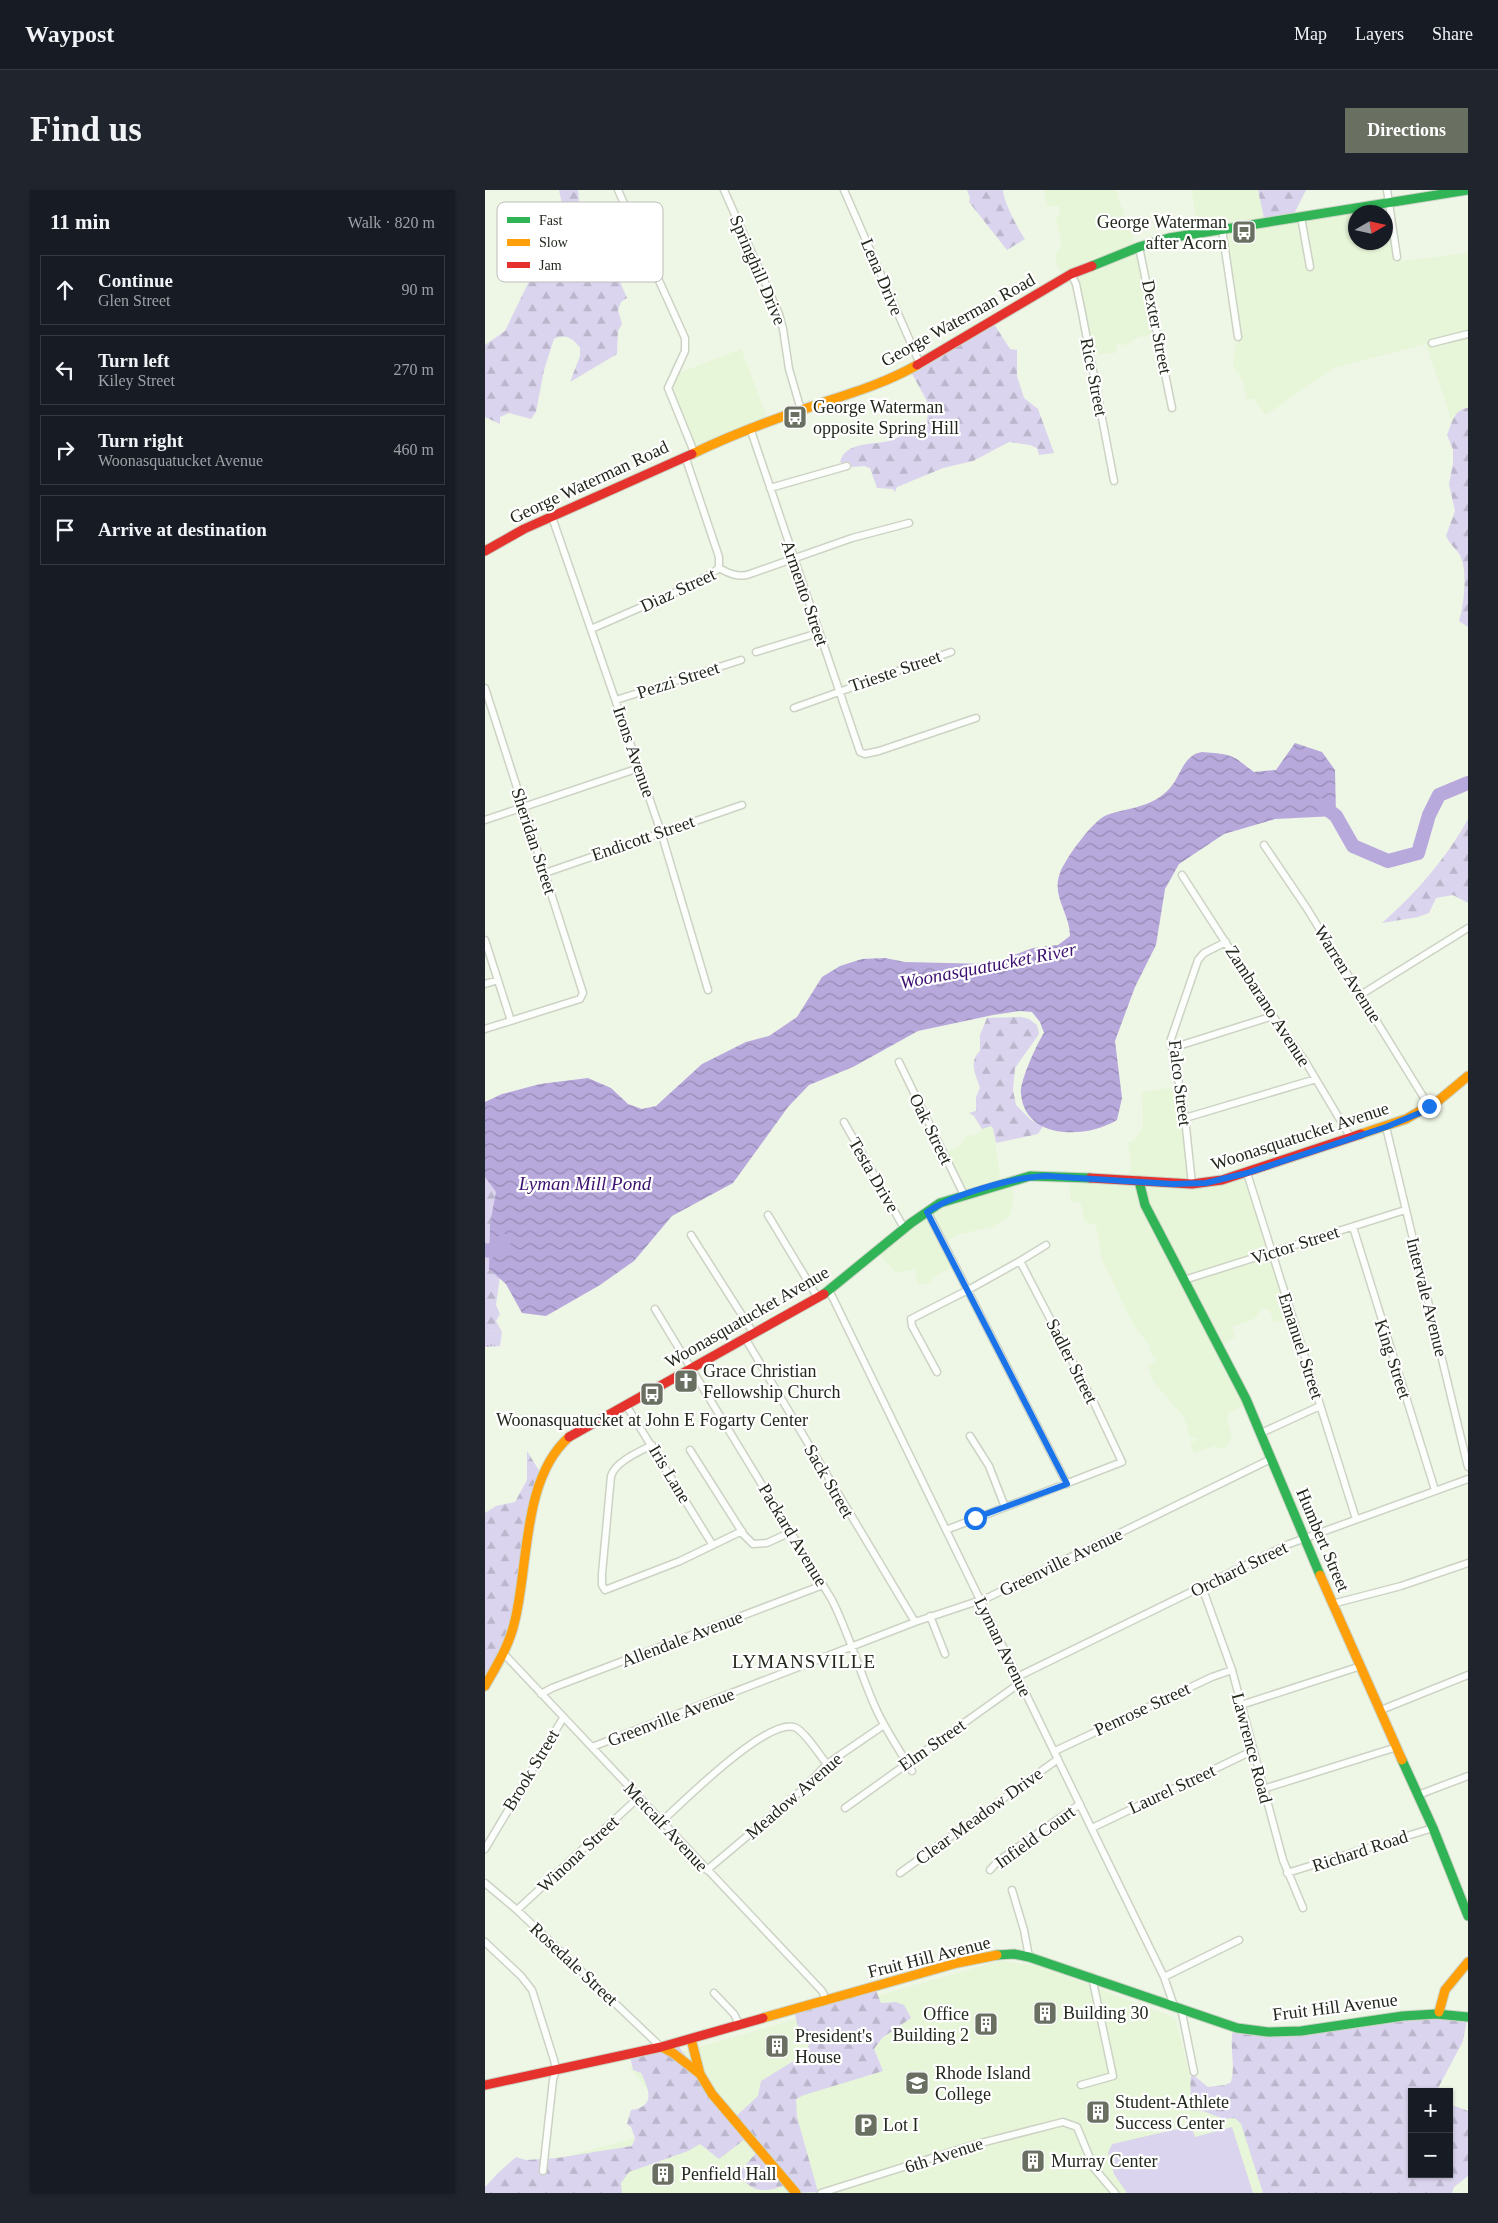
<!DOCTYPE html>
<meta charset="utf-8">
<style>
body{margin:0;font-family:"Times New Roman",serif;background:#20242c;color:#f1f3f6}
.controls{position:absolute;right:15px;bottom:15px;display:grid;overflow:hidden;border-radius:0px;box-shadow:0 1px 4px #0004}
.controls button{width:45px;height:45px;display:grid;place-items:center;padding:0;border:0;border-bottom:1px solid #363941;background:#171b24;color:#f1f3f6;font:25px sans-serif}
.compass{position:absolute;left:863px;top:15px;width:45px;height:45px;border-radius:50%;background:#171b24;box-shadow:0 1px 4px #0004;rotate:81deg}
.stop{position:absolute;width:15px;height:15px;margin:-11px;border:4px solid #1a73e8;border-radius:50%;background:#fff}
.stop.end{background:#1a73e8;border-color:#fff;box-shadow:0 1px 5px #0008}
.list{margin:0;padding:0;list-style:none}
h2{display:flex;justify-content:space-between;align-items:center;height:65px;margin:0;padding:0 20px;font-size:21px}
h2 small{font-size:16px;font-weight:400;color:#9ea1a6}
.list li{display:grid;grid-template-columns:32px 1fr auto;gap:15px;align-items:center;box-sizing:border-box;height:70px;margin:0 10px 10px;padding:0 10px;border:1px solid #363941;border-radius:0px}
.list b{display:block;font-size:19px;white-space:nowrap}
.list p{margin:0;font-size:16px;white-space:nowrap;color:#9ea1a6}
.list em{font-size:16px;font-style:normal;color:#9ea1a6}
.icon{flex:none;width:28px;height:28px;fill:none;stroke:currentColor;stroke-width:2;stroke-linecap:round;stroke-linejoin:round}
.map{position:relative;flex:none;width:983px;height:2003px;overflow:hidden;border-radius:0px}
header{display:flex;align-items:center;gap:30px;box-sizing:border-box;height:70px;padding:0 25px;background:#171b24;border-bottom:1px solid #363941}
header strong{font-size:24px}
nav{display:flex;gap:28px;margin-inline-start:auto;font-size:18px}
.intro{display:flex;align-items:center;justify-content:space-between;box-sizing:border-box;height:120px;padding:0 30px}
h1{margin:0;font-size:35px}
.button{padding:12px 22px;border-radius:0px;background:#697062;color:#fff;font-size:18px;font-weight:700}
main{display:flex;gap:30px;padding:0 30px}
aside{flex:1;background:#171b24;border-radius:0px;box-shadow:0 1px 4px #0004}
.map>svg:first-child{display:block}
.built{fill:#e7f5d8;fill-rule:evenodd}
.grass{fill:url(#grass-tufts)}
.forest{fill:url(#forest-firs)}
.garden{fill:#dad4ee}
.water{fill:url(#water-waves)}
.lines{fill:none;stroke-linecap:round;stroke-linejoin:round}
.river{stroke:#b8a9dd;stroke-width:14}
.street-casing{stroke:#ccd3c5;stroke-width:9}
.fast-casing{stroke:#ccd3c5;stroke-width:11}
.slow-casing{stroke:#ccd3c5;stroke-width:11}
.jam-casing{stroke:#ccd3c5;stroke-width:11}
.street{stroke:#fcfefb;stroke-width:6}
.fast{stroke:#30b455;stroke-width:9}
.slow{stroke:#ff9f0a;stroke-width:9}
.jam{stroke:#e5322d;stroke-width:9}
.route{stroke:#1a73e8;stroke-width:6}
.labels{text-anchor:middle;stroke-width:4.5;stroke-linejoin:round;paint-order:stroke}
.poi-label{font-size:18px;fill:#22281c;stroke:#fff;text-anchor:start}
.street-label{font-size:18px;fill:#22281c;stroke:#fff}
.water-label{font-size:19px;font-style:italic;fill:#3c1071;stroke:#fff}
.neighbourhood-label{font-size:19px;letter-spacing:1px;fill:#22281c;stroke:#fff}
.key{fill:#fff;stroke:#bdbebb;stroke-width:1}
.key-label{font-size:14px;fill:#22281c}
</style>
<header>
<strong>Waypost</strong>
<nav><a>Map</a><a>Layers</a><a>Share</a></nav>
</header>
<div class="intro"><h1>Find us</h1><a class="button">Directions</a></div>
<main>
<aside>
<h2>11 min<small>Walk · 820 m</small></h2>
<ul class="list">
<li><svg class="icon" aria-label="ahead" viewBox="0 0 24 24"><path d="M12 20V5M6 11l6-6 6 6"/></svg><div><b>Continue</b><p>Glen Street</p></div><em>90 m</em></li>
<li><svg class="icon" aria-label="left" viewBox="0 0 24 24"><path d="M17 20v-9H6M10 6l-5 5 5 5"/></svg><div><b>Turn left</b><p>Kiley Street</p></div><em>270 m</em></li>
<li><svg class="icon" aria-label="right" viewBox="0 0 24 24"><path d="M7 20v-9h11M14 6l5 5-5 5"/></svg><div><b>Turn right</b><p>Woonasquatucket Avenue</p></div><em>460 m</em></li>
<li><svg class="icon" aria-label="arrive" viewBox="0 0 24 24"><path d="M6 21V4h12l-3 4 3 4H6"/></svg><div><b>Arrive at destination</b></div></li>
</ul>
</aside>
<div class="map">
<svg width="983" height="2003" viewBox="0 0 983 2003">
<defs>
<pattern id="grass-tufts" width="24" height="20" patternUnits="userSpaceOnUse" patternTransform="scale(1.25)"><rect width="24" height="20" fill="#dad4ee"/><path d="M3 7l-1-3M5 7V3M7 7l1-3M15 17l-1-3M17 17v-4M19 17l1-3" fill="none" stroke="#bbb6cc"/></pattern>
<pattern id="forest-firs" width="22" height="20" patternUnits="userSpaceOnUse" patternTransform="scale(1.25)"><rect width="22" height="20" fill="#dad4ee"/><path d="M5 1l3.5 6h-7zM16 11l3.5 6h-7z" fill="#bbb6cc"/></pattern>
<pattern id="water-waves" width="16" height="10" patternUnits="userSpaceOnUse" patternTransform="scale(1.25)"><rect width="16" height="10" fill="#b8a9dd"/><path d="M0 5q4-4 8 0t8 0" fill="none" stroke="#958ab2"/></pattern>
</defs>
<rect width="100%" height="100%" fill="#eef6e5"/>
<path class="built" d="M559,0H631L643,38L647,42L650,57L654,58L668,144L653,147L640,156L635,153L632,155L631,163L603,164L587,86L579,87L572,75L571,65L577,53L571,29L575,21L574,16H562Z
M708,0H773L780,32L903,17L910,72L983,63V218L977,219L969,225L967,231L941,154L848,178L781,225L769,209H762L758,191L748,175L750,156L755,150L738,42L713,43L707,2ZM871,22H901V52H871Z
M256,159L283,230L210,262L184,197L189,185Z
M691,897L706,993L760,984L806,1127L805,1130L789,1132L784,1119H776L769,1129L747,1137L750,1147L732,1158L759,1215L743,1223L742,1231L747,1246L739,1259L730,1256L709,1263L705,1254L714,1248H705L699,1227L668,1191L663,1177L671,1170L667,1166L664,1155L648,1134L617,1069L611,1035L600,1032L596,1013L586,1011L585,998L586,989L643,990L646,972L643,953L649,951L658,936L657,905L658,902Z
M506,936L508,938L516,993H526L529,1010L525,1025L509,1036L472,1045L457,1054L468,1077L449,1086L444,1093L433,1094L430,1079L411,1083L392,1061L414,1042L474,1006L458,964L477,954L480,947L493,944L497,939Z
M514,1771L554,1776L690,1828L712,1913L752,1903L783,2003H0L14,1985L193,1936L144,1877Z"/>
<path class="grass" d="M0,1140L17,1142L15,1156L0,1157Z"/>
<path class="forest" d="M74,0H93L94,14L99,28L98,38L107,51L119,54L121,59L114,65V74L122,85H132L142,108L136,112L133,120L137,134L133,141L132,164L85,192L95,166V158C89,149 80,143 69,149L59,180L51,222L46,229L24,223L15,227V234L0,227V155L20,141L65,48L77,14Z
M482,0H518C518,11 533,39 540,49L522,60L484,12L485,8Z
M773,0H821L807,28L780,33Z
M509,134L525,159L532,160V186L539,208L553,219L569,263L554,265L552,258L545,255L524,252L488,271L458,278L412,297L410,302L408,299L392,298L385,278L379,276L368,277L355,272C361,250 390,256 407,250C414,247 422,243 429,239L439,245L443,225L439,218L442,211L425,180Z
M983,218V437L974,431C979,415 983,380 975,365C970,358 965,354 961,346L970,321L964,294L968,274V259L962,245C967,233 969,219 983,218Z
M983,629V713L968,705L951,708L944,723L933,727L897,733C931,703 961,669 983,629Z
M536,827L544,829L552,835L554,844L530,878L528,900L531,915L546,930L558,936L553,944L511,953L508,938L506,936L497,939L489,926L484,923L491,921V907L495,898C491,885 483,872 495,861V845L502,828Z
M0,977L17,1014L15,1086L11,1115L15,1124L11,1131L17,1142L0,1140Z
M42,1261L55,1282L26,1438L0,1494V1323L11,1316L30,1312L42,1290Z
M390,1798L396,1813L411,1812L419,1815L426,1828L397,1848L389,1859L398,1881L319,1905L311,1909L312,1927L333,2002L307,2003L301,1995C279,2003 268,2003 252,1984L275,1959L264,1946L234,1969L215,1954L203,1961L144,1982L136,1993L137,2003H0V1997L13,1983L31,1967L41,1970L72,1968L147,1956L150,1948L146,1937L142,1934L146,1920C170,1917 165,1901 156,1883L148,1880L145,1866L191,1853L248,1929L273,1906L276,1891L323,1862L324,1853L313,1837L309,1820Z
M914,1825L982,1830L978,1851L951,1902H927V1984H964V1914L983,1921V1986L969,1997L967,2003H778L756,1934L750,1928L739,1929L718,1921L705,1920C708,1908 703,1893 707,1884L723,1897L740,1895L746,1892C751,1873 744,1859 748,1840L771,1842Z"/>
<path class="garden" d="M706,1936L710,1947L747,1937L768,2003H642L629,1984L623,1963L627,1954Z"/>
<path class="water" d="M810,553L837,562L850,580L851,626L790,629L739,644L694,674L680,699L671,755L650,797L630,851L637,908L632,930C601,949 540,950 536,904C534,893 552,853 559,843L555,832L547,822L535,821L508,825L433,841L368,877L324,895L303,917L248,993L187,1026L149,1071L115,1095L61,1126L37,1123L21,1094L4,1079L5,1034L11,1002L0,987V912L17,904L55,894L103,888L126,898L143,914L157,919L171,916L217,874L261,852L284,846L312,827L337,787L355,776L377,769L400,768L420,772L504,774L548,758L573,755L585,746C585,723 566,706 575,683C580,669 608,630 622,625C645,617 667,618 685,598C696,586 698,565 717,562C720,562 725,563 729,563C751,565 751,569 769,582L791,580Z"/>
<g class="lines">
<path class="river" d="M837,615L851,626L868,656L903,671L933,663L944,625L954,605L983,593
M0,1060L5,1061L19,1051"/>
<g class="street-casing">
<path id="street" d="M133,0L200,148V161L183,198L209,262
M239,0L294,124L298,139L304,179L316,220
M359,0L435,174
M902,0L912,67
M816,27L825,77
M737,39L753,147
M654,57L687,218
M586,84L591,94L597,123L629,291
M947,153L983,144
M265,238L375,562L380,564L394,561L491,528
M200,266L234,367V378
M285,298L362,276
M67,327L176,642L223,800
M234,378C243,383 251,387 262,385L367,348L424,333
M106,439L198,399L226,384L234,378
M271,462L333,443
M0,498L98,803L95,809L0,839
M131,510L256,470
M309,518L466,462
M0,630L154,578
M779,655L821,717L944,916
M60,683L257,615
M697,685L788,826L820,871L866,948
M0,750L26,831
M0,794L13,790
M877,804L983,738
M687,858L788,826
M414,872L479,1005
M700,928L831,889
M359,932L419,1038
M901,937L983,1277
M762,983L871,1329
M707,994L700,928L686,849L713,770L719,763L741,752
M442,1021L582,1294
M283,1025L333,1108
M868,1037L950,1300
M206,1045L269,1144
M699,1090L920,1020
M344,1100L679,1787L689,1816
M170,1119L347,1410C365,1446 375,1484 392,1521C402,1542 415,1561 427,1581
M260,1148L430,1432
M452,1182L427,1136L426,1129L483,1100L535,1071L561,1055
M141,1215L227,1354
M776,1243L835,1216
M485,1246L504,1276L520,1317
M167,1255C154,1262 131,1271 126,1286L117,1384V1395L120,1400L195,1371L257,1341
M205,1260L259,1345L268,1354L282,1353L306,1342
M461,1340L637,1272L610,1215L535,1071
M717,1397L747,1480L798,1670L818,1718
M847,1414L916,1396L983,1373
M445,1426L460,1464
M19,1464L322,1785L337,1801L342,1811
M532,1487L804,1354L983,1289
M56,1504L67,1498L338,1395
M756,1515L876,1476
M896,1520L983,1485
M107,1557L430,1432L502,1408L786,1269
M570,1561L727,1487L747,1480
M778,1599L912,1557
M933,1605L983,1586
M360,1618L535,1493
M177,1631C199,1611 281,1529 309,1537C319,1540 335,1566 342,1574
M607,1638L767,1561
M0,1659L78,1528
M222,1680L317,1600L342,1574L399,1535
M505,1680L513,1671L595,1614
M415,1683L573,1569
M802,1683L948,1638
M0,1693L32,1720L176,1857
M527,1700L539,1740L544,1767
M32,1720L154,1607
M0,1752L36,1786L47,1800L69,1870L71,1879L68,1890L58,1981
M679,1787L754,1750
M229,1803L249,1824L254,1834
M696,1818L709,1882
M596,1895L628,1886L607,1787
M336,2003L488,1955L578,1932L592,1937L609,1978L630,2003"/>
</g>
<g class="fast-casing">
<path id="fast" d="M607,76L654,57L684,48L983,0
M654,991L660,1015L761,1209L835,1385
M339,1104L426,1033L455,1013L545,986L605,988
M917,1570L948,1638L983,1726
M512,1765L529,1764L544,1767L752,1838L783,1842L816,1841L918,1826L951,1824L983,1827"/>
</g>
<g class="slow-casing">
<path id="slow" d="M207,264C246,245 286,230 328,216C363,204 399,194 432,175
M876,944L921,929L953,911L983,886
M835,1385L917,1570
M0,1496C12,1475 25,1454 30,1430C44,1373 37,1289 84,1247
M954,1822L960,1800L983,1772
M278,1828L472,1773L512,1765
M206,1849L215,1884L227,1904L311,2003
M177,1857L188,1863L215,1884"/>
</g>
<g class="jam-casing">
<path id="jam" d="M432,175L586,84L607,76
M0,361L39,339L207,264
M605,988L707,994L737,990L876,944
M84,1247L339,1104
M0,1895L176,1857L278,1828"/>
</g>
<use href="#street" class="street"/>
<use href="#fast" class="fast"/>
<use href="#slow" class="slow"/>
<use href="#jam" class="jam"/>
</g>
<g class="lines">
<path class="route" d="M490,1328L582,1294L442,1022C469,1004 529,987 561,986L688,994L721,993L762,983L901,937L937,922L944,916"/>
</g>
<defs>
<g id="bus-square" transform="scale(1.25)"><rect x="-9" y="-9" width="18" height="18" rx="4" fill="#697062" stroke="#fff"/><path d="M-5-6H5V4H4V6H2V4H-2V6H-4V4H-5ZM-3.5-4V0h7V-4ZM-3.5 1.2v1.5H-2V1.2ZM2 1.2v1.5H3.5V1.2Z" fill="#fff"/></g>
<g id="church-square" transform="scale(1.25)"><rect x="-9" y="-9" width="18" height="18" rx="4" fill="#697062" stroke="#fff"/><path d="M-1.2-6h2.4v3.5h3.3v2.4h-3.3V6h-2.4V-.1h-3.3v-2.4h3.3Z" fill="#fff"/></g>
<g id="building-square" transform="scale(1.25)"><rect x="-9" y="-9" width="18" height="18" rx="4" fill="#697062" stroke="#fff"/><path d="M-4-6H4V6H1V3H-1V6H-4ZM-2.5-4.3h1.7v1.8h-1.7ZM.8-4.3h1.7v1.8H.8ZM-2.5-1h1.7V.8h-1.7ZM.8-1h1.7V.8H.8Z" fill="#fff"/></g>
<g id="university-square" transform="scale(1.25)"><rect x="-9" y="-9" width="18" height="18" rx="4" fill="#697062" stroke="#fff"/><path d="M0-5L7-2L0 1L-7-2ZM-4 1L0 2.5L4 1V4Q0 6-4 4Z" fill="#fff"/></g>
<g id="parking-square" transform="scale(1.25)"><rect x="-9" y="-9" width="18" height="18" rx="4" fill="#697062" stroke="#fff"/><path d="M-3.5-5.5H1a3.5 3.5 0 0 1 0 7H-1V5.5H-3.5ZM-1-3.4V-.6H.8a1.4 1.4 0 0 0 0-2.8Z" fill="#fff"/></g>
</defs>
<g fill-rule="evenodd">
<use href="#bus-square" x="759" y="42"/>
<use href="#bus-square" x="310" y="227"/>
<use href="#church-square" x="201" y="1191"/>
<use href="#bus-square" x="167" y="1204"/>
<use href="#building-square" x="560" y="1823"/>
<use href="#building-square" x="501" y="1834"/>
<use href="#building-square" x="292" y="1856"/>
<use href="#university-square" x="432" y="1893"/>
<use href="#building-square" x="613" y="1922"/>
<use href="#parking-square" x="381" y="1935"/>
<use href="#building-square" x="548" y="1971"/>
<use href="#building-square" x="178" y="1984"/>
</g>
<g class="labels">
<g class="poi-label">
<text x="742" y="38" text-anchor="end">George Waterman<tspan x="742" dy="21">after Acorn</tspan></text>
<text x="328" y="223">George Waterman<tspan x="328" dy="21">opposite Spring Hill</tspan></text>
<text x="218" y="1187">Grace Christian<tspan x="218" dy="21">Fellowship Church</tspan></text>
<text x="167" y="1236" text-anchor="middle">Woonasquatucket at John E Fogarty Center</text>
<text x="578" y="1829">Building 30</text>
<text x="484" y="1830" text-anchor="end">Office<tspan x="484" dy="21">Building 2</tspan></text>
<text x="310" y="1852">President's<tspan x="310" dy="21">House</tspan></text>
<text x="450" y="1889">Rhode Island<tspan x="450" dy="21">College</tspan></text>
<text x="630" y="1918">Student-Athlete<tspan x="630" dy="21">Success Center</tspan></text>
<text x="398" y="1941">Lot I</text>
<text x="566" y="1977">Murray Center</text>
<text x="196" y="1990">Penfield Hall</text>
</g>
<g class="street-label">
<text transform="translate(273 80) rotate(67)" y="6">Springhill Drive</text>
<text transform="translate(397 87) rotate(67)" y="6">Lena Drive</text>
<text transform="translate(473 130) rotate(-29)" y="6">George Waterman Road</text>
<text transform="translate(672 137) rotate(79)" y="6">Dexter Street</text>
<text transform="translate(609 187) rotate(79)" y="6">Rice Street</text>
<text transform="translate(104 292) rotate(-25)" y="6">George Waterman Road</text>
<text transform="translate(193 400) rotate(-25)" y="6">Diaz Street</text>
<text transform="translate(320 403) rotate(71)" y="6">Armento Street</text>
<text transform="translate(410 481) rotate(-19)" y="6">Trieste Street</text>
<text transform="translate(193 490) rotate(-18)" y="6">Pezzi Street</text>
<text transform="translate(149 562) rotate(71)" y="6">Irons Avenue</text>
<text transform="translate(158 648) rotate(-19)" y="6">Endicott Street</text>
<text transform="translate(49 651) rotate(72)" y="6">Sheridan Street</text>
<text transform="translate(863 784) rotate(58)" y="6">Warren Avenue</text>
<text transform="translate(783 816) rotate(57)" y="6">Zambarano Avenue</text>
<text transform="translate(695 893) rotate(83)" y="6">Falco Street</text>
<text transform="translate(446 939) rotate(64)" y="6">Oak Street</text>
<text transform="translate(815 946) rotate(-18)" y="6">Woonasquatucket Avenue</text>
<text transform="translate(389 985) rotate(60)" y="6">Testa Drive</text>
<text transform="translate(810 1055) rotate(-18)" y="6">Victor Street</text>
<text transform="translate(942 1107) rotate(76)" y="6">Intervale Avenue</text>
<text transform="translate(262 1127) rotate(-30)" y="6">Woonasquatucket Avenue</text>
<text transform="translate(816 1156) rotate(72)" y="6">Emanuel Street</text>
<text transform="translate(908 1169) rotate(72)" y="6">King Street</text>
<text transform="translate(587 1171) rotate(63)" y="6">Sadler Street</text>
<text transform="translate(185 1284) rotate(59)" y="6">Iris Lane</text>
<text transform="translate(344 1291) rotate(60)" y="6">Sack Street</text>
<text transform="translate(308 1345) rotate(59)" y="6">Packard Avenue</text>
<text transform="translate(838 1350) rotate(67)" y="6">Humbert Street</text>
<text transform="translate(576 1372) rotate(-26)" y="6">Greenville Avenue</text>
<text transform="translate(754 1379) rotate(-26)" y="6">Orchard Street</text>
<text transform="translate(197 1449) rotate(-21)" y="6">Allendale Avenue</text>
<text transform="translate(518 1457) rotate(64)" y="6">Lyman Avenue</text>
<text transform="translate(657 1519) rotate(-25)" y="6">Penrose Street</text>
<text transform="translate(186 1527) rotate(-21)" y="6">Greenville Avenue</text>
<text transform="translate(447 1555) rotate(-35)" y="6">Elm Street</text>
<text transform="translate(767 1558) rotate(75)" y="6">Lawrence Road</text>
<text transform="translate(46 1580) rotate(-59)" y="6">Brook Street</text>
<text transform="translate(687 1599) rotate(-25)" y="6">Laurel Street</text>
<text transform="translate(309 1606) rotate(-41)" y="6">Meadow Avenue</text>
<text transform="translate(494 1626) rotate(-36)" y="6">Clear Meadow Drive</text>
<text transform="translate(181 1637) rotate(47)" y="6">Metcalf Avenue</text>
<text transform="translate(550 1647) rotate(-36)" y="6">Infield Court</text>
<text transform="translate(875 1661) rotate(-18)" y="6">Richard Road</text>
<text transform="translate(93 1664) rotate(-43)" y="6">Winona Street</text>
<text transform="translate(444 1767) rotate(-14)" y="6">Fruit Hill Avenue</text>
<text transform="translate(89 1774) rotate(43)" y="6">Rosedale Street</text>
<text transform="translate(850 1817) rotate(-7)" y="6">Fruit Hill Avenue</text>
<text transform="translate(459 1965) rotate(-18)" y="6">6th Avenue</text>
</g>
<g class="water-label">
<text transform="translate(503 775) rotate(-11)" y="7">Woonasquatucket River</text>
<text x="100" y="1000">Lyman Mill Pond</text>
</g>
<g class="neighbourhood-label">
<text x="319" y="1478">LYMANSVILLE</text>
</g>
</g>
<rect x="12" y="12" width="166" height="80" rx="8" class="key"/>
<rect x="22" y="27" width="23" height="6" fill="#30b455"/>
<rect x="22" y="49" width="23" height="7" fill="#ff9f0a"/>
<rect x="22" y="72" width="23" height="6" fill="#e5322d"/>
<g class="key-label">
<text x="54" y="35">Fast</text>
<text x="54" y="57">Slow</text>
<text x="54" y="80">Jam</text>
</g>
</svg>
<div class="controls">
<button>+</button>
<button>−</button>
</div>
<svg class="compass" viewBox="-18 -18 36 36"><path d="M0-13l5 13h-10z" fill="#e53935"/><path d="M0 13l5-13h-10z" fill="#9ea1a6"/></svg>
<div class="stop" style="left:490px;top:1328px"></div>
<div class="stop end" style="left:944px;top:916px"></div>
</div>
</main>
